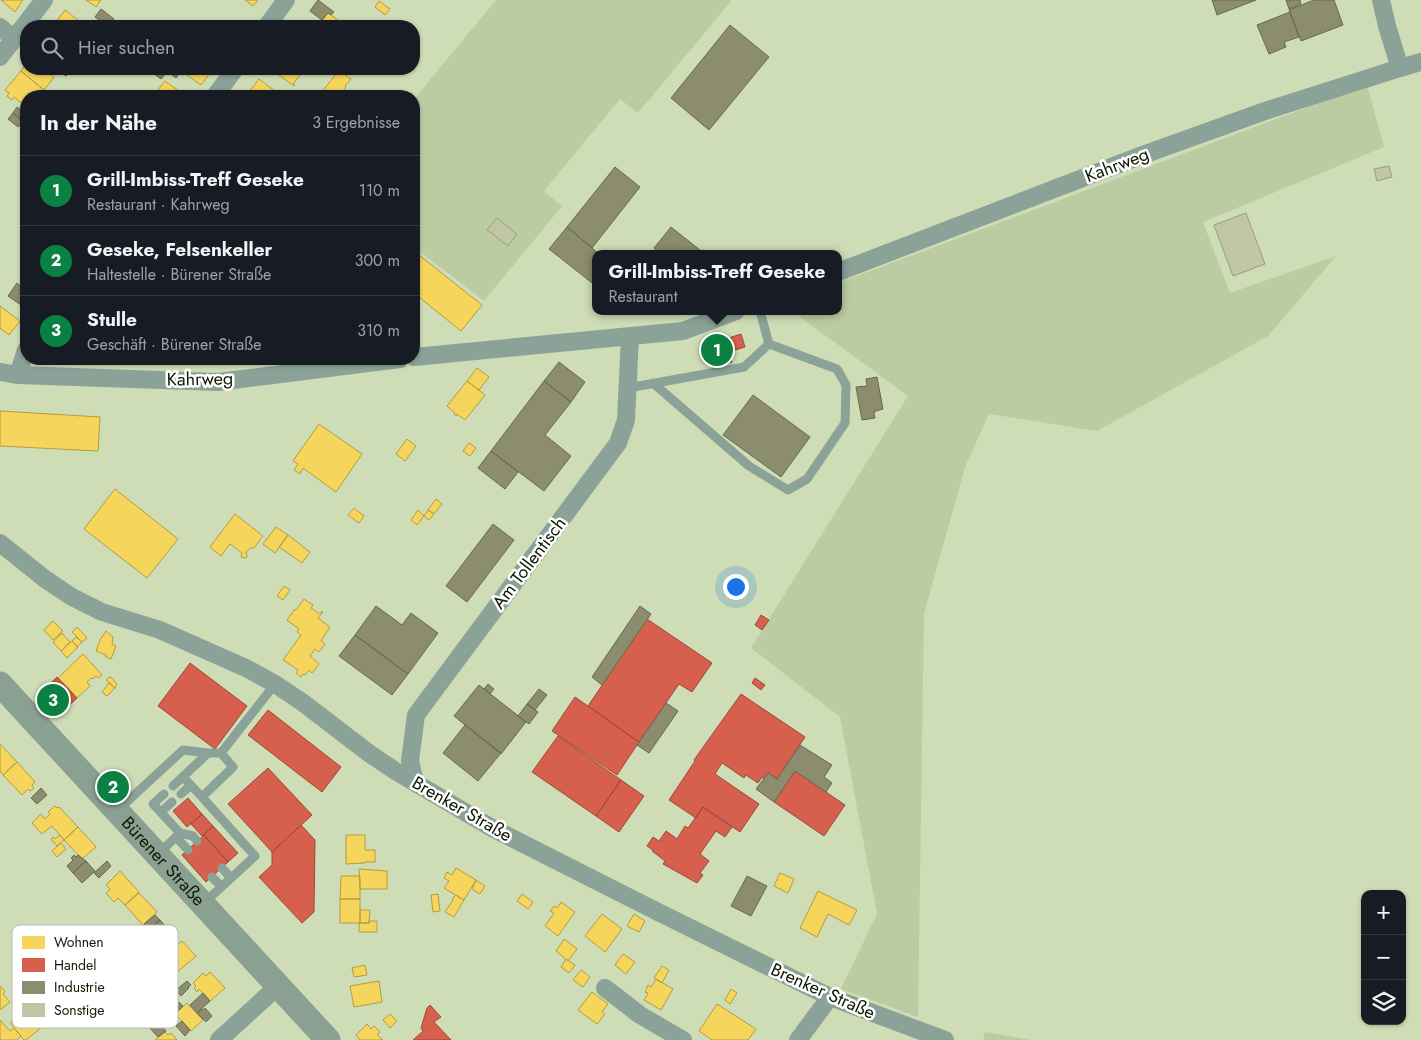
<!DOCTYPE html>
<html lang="de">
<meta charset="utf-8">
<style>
body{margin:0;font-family:Jost,sans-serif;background:#20242c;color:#f1f3f6}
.controls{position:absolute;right:15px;bottom:15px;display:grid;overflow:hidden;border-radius:10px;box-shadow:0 1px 4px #0004}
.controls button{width:45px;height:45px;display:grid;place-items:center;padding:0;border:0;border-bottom:1px solid #363941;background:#171b24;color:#f1f3f6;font:25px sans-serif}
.you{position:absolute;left:735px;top:586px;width:18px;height:18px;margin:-12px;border:4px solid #fff;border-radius:50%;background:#1a73e8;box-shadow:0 0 0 8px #1a73e833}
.badge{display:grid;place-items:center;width:32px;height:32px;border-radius:50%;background:#0b8043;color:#fff;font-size:16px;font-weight:700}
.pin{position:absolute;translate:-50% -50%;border:2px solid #fff;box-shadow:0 1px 5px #0006}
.popup{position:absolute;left:592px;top:250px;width:250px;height:65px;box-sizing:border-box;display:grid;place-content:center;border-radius:10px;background:#171b24;filter:drop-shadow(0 1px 4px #0005);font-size:16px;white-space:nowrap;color:#9ea1a6}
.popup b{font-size:19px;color:#f1f3f6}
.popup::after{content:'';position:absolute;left:50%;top:100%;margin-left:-10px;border:10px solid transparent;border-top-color:#171b24}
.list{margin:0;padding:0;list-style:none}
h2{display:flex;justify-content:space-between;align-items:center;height:65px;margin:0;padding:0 20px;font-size:21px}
h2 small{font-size:16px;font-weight:400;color:#9ea1a6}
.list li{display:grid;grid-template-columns:32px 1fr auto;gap:15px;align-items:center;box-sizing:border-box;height:70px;padding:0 20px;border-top:1px solid #363941}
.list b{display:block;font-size:19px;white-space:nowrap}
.list p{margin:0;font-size:16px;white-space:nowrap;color:#9ea1a6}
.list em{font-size:16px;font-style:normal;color:#9ea1a6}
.icon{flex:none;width:28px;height:28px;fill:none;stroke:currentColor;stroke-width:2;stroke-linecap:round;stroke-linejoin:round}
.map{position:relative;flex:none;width:1421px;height:1040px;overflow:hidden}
.search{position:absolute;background:#171b24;box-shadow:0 1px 4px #0004;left:20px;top:20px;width:400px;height:55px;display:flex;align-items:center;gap:12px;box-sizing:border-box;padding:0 18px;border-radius:20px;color:#9ea1a6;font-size:19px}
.panel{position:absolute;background:#171b24;box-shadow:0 1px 4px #0004;left:20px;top:90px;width:400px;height:275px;border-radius:20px}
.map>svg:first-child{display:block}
.green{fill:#bccca2}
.homes{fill:#f6d55c;stroke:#b19c41}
.shops{fill:#d6604d;stroke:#9b4a36}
.industry{fill:#8c8c6e;stroke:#67694d}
.building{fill:#c1c6a7;stroke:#989d7d}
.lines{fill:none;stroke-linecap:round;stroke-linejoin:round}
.service{stroke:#8ba298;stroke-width:9}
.minor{stroke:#8ba298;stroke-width:18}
.secondary{stroke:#89a092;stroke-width:25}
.labels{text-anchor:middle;stroke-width:5;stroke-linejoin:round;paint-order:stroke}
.street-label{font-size:18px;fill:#101801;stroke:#fff}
.key{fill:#fff;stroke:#b7bab3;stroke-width:1}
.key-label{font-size:14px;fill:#101801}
</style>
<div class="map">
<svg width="1421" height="1040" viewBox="0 0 1421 1040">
<rect width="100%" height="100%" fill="#cfddb6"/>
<path class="green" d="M496,0H732L638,113L620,99L544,191L562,206L484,301L414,247V99Z
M1367,85L1384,147L1203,222L1230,293L1336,256L1268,336L1097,431L989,414L965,467L924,614L918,1017L841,989L877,914L840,717L751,648L908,396L792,311H838V283Z
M985,1032L1031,1040H983Z"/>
<path class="homes" d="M1,0H23L15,12Z
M86,0H101L96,7Z
M245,0H258L253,6Z
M379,1L390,9L385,15L375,7Z
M65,10L79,21L75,26H53Z
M328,13L331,15L346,26H318Z
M26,64V69H45V70L54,77L44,90L21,71Z
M188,69H213L201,85L184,73Z
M272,69H307L305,72L303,71L293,84L295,85L294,86L272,70Z
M339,70L351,79L345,86L346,87L339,96H319Z
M21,71L45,91L41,96H38L35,94L33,96H26L25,106L14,97L12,100L7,96L9,93L5,90Z
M259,79L275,91L272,96H246Z
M165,81L186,96H153Z
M419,255L482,305L461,331L414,293V262Z
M26,278V291L20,286Z
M0,306L20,321L9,335L0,328Z
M112,359H196V364L112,362Z
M477,368L489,377L479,390L467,381Z
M467,381L485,395L465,420L457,414L456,416L454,414L455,413L447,406Z
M0,411L100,417L98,451L0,446Z
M319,424L362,454L336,492L303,468L300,474L294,470L298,464L293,461Z
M407,439L416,446L405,461L396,454Z
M469,443L476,448L470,456L463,451Z
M115,489L178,539L147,578L84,529Z
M436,499L442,504L434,514L428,510Z
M354,508L364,516L359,523L348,515Z
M418,510L424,516L417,525L411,520Z
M428,510L434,514L429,520L424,516Z
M235,514L263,536L254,548H250L246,552L247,557L245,558L241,557L242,553L230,544L221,556L210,547Z
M276,527L288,535L275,553L263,544Z
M288,535L310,552L302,563L279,547Z
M284,586L290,590L283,600L277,596Z
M304,599L313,605L311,608L320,614L322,611L323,612L318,618L330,627L321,641L325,644L319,652L315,649L310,656L319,664L312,673L309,670L305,675L303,674L301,677L296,673L298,670L283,660L301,635L297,632L299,629L287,620L295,609L296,610Z
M53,621L63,631L53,640L44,630Z
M77,627L87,638L82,642L72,632Z
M106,631L113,637L112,644L116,646L111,659L106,657V655L96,651L100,640Z
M62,633L70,642L61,651L53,642Z
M76,637L82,642L77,647L72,641Z
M72,641L78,647L67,658L61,651Z
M83,654L102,675L98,678L96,676L93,679L91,678L87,682L90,686L77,698L58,678Z
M111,677L117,684L115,688L106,680L108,678Z
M109,683L115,688L107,696L102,692Z
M0,744L17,762L3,775L0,771Z
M17,762L35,782L32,785L34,788L30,791L28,789L22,795L3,775Z
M55,806L57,808L59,807L78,827L64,840L52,826L42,834L32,823L41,814L45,819L50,814L48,812Z
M78,827L96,847L82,859L64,840Z
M60,835L64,840L57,846L51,839L53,837L55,839Z
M346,835H365V850H375V862H365V863L346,864Z
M61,843L66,849L57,857L52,851Z
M456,868L476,880L464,900L444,888L449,881L444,878L447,872L452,875Z
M359,869L387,871V889H360Z
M120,871L139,892L125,905L118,898L114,902L106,893L110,889L106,885Z
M780,873L794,879L788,893L774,886Z
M341,876H360V899H340Z
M476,880L485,886L480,894L472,889Z
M818,891L857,910L849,925L828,914L817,937L800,928Z
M139,893L157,912L143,925L125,905Z
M438,894L440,911L433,912L431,895Z
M522,894L533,902L528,909L517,901Z
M456,895L464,900L454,917L445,912L453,900L452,899Z
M340,899H360V923H340Z
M561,902L575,912L558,936L545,926L554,913L550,911L554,906L557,908Z
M360,910H370L369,923H360Z
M602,914L622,929L605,952L585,936Z
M634,914L645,921L639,932L627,926Z
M369,921H377V932H359V923H369Z
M564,939L577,949L568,961L556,951Z
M182,941L196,956L168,980L157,969L168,959L166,956L167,953Z
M623,954L635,962L626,974L615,965Z
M566,959L575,965L569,973L561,967Z
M365,965L367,975L354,977L352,968Z
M662,966L669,970L662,983L654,978Z
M581,970L590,977L583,987L573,980Z
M210,972L225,988L210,1001L199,989L197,992L194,988L196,986L193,983L203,973L206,976Z
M656,979L673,989L661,1010L644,1000L648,993L645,992L648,985L651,987Z
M379,981L382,1002L354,1007L350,986Z
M0,986L5,991L3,994L10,1002L0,1010Z
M731,989L737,993L730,1004L725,1000Z
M592,992L608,1004L602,1012L605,1014L597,1024L578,1010Z
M187,1003L203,1020L191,1031L175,1014Z
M717,1004L756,1029L748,1040H712L699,1031Z
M27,1009L32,1015L35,1013L43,1022L40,1025L42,1027L26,1040H24L10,1023Z
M390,1014L397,1021L390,1028L383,1020Z
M0,1020L10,1031L14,1028L21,1036L17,1040H0Z
M367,1024L371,1029L374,1026L380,1032L377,1035L383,1040H360L356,1035Z
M165,1032L168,1035L171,1033L177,1040H155Z"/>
<path class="shops" d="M741,334L745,347L735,350L734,348L728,350L732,362L726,364L724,358L709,364L704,346Z
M761,615L769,620L762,630L755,625Z
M647,619L712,663L692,692L679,684L639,742L588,706Z
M190,663L247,706L215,749L158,706Z
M57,677L77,698L60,714V712L42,692Z
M755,678L765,685L761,690L752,683Z
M741,694L805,737L777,779L768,773L764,779L762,777L758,783L746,775L744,778L722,763L715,774L759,804L740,832L703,807L696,818L669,800L695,761L694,760Z
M575,697L639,742L617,775L552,731Z
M268,710L341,767L322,792L248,735Z
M558,736L621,780L596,816L532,772Z
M268,768L312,815L272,852L228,804Z
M795,771L845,805L824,836L774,802Z
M621,780L644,796L619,832L596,816Z
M188,798L202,814L187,827L173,811Z
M703,807L732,827L725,837L716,831L700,854L709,861L700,873L703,875L697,883L663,864L665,861L652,851L653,850L647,846L653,837L659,841L666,831L677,839L685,826L688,828Z
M202,814L213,826L202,836L191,824Z
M301,825L315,840L314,912L302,923L259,877L272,865V852Z
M213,826L238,853L228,862L204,835Z
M204,835L228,862L206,882L182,855Z
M430,1005L441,1017L434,1022L451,1040H413L423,1031L421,1028L427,1008Z"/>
<path class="industry" d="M318,0L334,12L331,15L328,13L322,20L310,11Z
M1212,0H1256L1217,15Z
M1286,0H1300L1301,4L1289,9Z
M1314,0H1334L1343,25L1301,41L1289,10Z
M101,9L114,19L108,26L95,17Z
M1290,12L1299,37L1284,42L1286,47L1269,54L1257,25Z
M730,25L769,57L709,130L671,98Z
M56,69H72L66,76Z
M152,69H164L167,72L161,79L150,71Z
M164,69H179L181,70L176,78Z
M17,107L26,114V123L13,113Z
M13,113L23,121L18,127L8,119Z
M615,167L640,187L592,248L567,227Z
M567,227L599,254H596V286L549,249Z
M671,227L705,254H661L654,248Z
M17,283L26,291V298L21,305L8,296Z
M559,362L585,382L571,402L544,381Z
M877,377L883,409L876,411L874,413L875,418L862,420L856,387L867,386L866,379Z
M544,381L571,402L545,435L571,456L544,491L491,451Z
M753,395L810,437L781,477L723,435Z
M491,451L518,472L505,489L478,468Z
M493,524L514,540L467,602L446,586Z
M376,606L402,625L411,613L438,633L408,674L355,635Z
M640,606L651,614L602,685L592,677Z
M355,635L408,674L392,695L339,656Z
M488,684L494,689L490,694L484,689Z
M479,685L526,722L501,754L454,716Z
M539,689L547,695L535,710L527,704Z
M666,703L678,711L649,753L637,745Z
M527,704L538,712L529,724L518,716Z
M465,725L501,753L478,781L443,753Z
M800,745L832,765L824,777L832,783L826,792L795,771L774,802L756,789L768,773L777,779Z
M41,788L47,795L37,804L31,798Z
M74,855L76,857L78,855L86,861L73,873L67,866L73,860L71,858Z
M86,861L95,871L82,883L73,873Z
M107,861L111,866L99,878L94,873Z
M747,876L767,886L751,916L731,906Z
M155,915L160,920L149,929L144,924Z
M160,920L166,927L156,936L149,929Z
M166,927L171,931L160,941L156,936Z
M149,929L156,936L150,942L143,935Z
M187,981L191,985L188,987L189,988L181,996L176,990Z
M203,993L210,1001L197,1013L190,1005Z
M179,1002L183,1006L175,1014L171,1010Z
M205,1008L212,1016L206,1022L197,1013L202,1009L203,1010Z
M154,1018L166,1031L158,1037L147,1025Z
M182,1021L190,1030L185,1036L176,1026Z"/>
<path class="building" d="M1389,166L1392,177L1377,181L1374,169Z
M1246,213L1265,264L1233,276L1214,225Z
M497,218L517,234L508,246L487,230Z"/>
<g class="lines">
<path class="service" d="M653,383L749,466L788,490L807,479L845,423L846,385L837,369L769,344
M628,388L744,367L769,344L760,311
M183,777L202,797
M173,786L208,753
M181,794L191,785
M118,810L183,750L208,753H221L275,684
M161,812L172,802
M180,833L193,836L197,841
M176,837L188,850
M158,854L180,833L153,804L164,794
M222,868L231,878
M212,877L221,886
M205,902L255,856L202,797L233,767L221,753"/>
<path class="minor" d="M1381,0L1387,26L1400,68
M267,26L286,0
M0,27L14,39
M0,57L44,0
M215,96L235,69
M838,272L1140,156L1265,111L1400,68L1421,62
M414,357L683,331L736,311
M0,372L18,375L218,382L400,359
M18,375L26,350
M0,543L45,579L72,597L102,612L160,630L248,669L275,684L302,702L370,754L397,772L492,828L658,912L830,997L945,1040
M415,782L410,761L416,715L618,443L626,420L630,336
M605,988L640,1015L683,1040
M219,1040L278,986
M798,1040L830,997"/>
<path class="secondary" id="s1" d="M0,684L328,1040"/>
</g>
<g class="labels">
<g class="street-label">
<text transform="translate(1117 165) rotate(-21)" y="6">Kahrweg</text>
<text transform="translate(200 379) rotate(-1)" y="6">Kahrweg</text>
<text transform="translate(529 563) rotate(-53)" y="6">Am Tollentisch</text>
<text transform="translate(462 809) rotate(30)" y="6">Brenker Straße</text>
<text dy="6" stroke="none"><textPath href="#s1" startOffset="241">Bürener Straße</textPath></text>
<text transform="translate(823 991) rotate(24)" y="6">Brenker Straße</text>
</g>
</g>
<rect x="12" y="925" width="166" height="103" rx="8" class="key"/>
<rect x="22" y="936" width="23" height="13" fill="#f6d55c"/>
<rect x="22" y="958" width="23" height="14" fill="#d6604d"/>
<rect x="22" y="981" width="23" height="13" fill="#8c8c6e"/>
<rect x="22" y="1003" width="23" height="14" fill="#c1c6a7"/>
<g class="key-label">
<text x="54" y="947">Wohnen</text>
<text x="54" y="970">Handel</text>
<text x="54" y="992">Industrie</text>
<text x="54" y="1015">Sonstige</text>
</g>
</svg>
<div class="controls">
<button>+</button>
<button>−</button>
<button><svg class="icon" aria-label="layers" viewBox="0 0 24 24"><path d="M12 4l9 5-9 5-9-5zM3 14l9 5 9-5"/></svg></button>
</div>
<div class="you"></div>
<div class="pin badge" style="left:717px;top:350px">1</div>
<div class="popup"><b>Grill-Imbiss-Treff Geseke</b>Restaurant</div>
<div class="pin badge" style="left:113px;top:787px">2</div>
<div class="pin badge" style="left:53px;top:700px">3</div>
<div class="search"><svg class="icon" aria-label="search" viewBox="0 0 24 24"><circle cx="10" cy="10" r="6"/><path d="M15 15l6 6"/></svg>Hier suchen</div>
<section class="panel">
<h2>In der Nähe<small>3 Ergebnisse</small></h2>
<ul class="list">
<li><span class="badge">1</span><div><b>Grill-Imbiss-Treff Geseke</b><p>Restaurant · Kahrweg</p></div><em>110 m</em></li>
<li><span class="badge">2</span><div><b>Geseke, Felsenkeller</b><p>Haltestelle · Bürener Straße</p></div><em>300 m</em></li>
<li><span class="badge">3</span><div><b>Stulle</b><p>Geschäft · Bürener Straße</p></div><em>310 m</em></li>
</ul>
</section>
</div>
